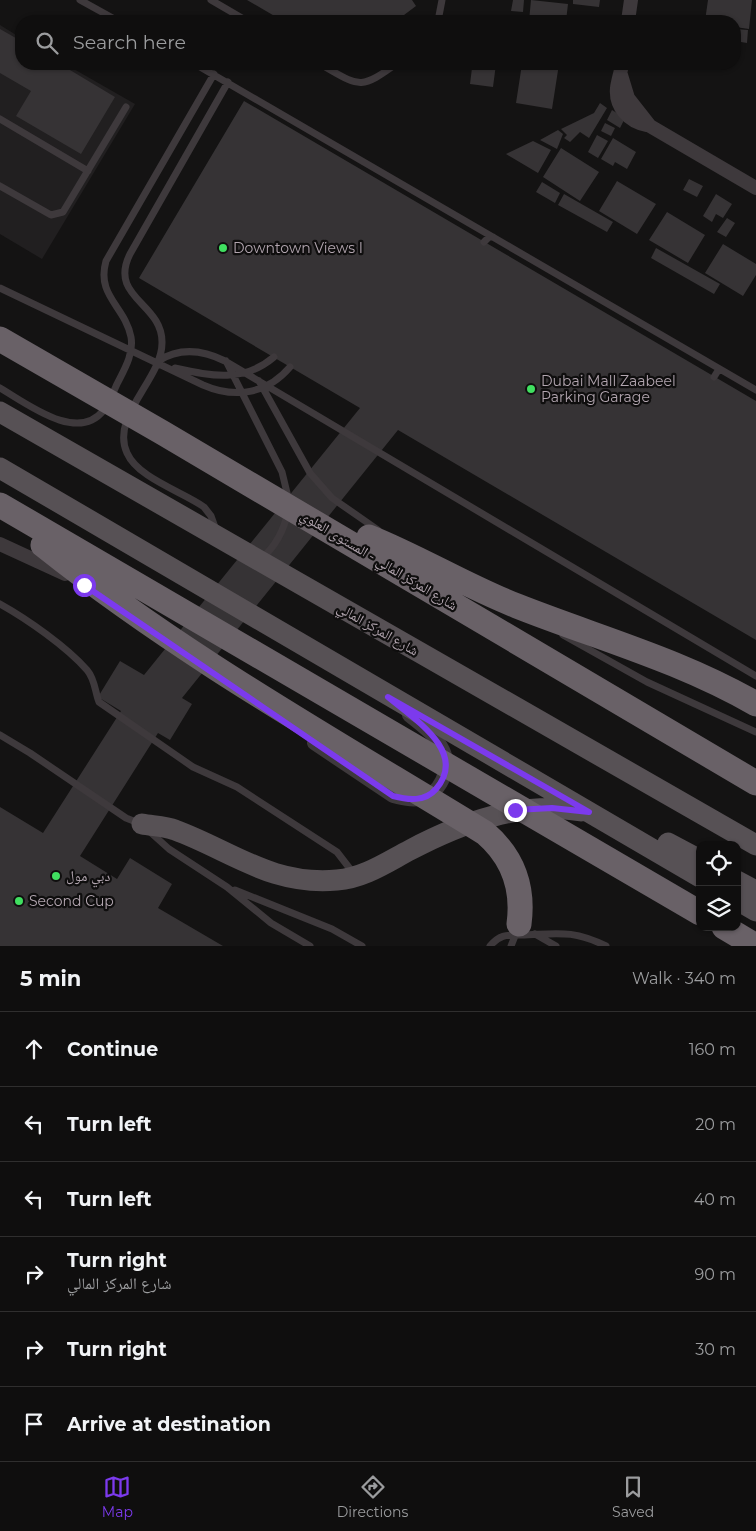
<!DOCTYPE html>
<meta charset="utf-8">
<style>
body{margin:0;font-family:Montserrat,"Noto Naskh Arabic",sans-serif;background:#1d1c1c;color:#f1f3f6}
.controls{position:absolute;right:15px;bottom:15px;display:grid;overflow:hidden;border-radius:10px;box-shadow:0 1px 4px #0004}
.controls button{width:45px;height:45px;display:grid;place-items:center;padding:0;border:0;border-bottom:1px solid #2f2e2e;background:#0f0e0e;color:#f1f3f6;font:25px sans-serif}
.stop{position:absolute;width:15px;height:15px;margin:-11px;border:4px solid #7c3aed;border-radius:50%;background:#fff}
.stop.end{background:#7c3aed;border-color:#fff;box-shadow:0 1px 5px #0008}
.list{margin:0;padding:0;list-style:none}
h2{display:flex;justify-content:space-between;align-items:center;height:65px;margin:0;padding:0 20px;font-size:21px}
h2 small{font-size:16px;font-weight:400;color:#9b9c9e}
.list li{display:grid;grid-template-columns:32px 1fr auto;gap:15px;align-items:center;box-sizing:border-box;height:75px;padding:0 20px;border-top:1px solid #2f2e2e}
.list b{display:block;font-size:19px;white-space:nowrap}
.list p{margin:0;font-size:16px;white-space:nowrap;color:#9b9c9e}
.list em{font-size:16px;font-style:normal;color:#9b9c9e}
.icon{flex:none;width:28px;height:28px;fill:none;stroke:currentColor;stroke-width:2;stroke-linecap:round;stroke-linejoin:round}
.map{position:relative;flex:none;width:756px;height:946px;overflow:hidden}
.search{position:absolute;background:#0f0e0e;box-shadow:0 1px 4px #0004;left:15px;right:15px;top:15px;height:55px;display:flex;align-items:center;gap:12px;box-sizing:border-box;padding:0 18px;border-radius:20px;color:#9b9c9e;font-size:19px}
.sheet{height:515px;background:#0f0e0e}
nav{display:flex;justify-content:space-around;align-items:center;box-sizing:border-box;height:70px;border-top:1px solid #2f2e2e;background:#0f0e0e;font-size:14px;color:#9b9c9e}
nav a{display:grid;justify-items:center;gap:2px}
nav .on{color:#7c3aed}
.map>svg:first-child{display:block}
.built{fill:#211f20}
.building{fill:#363335}
.lines{fill:none;stroke-linecap:round;stroke-linejoin:round}
.lane{stroke:#3e393c;stroke-width:7}
.street{stroke:#3e393c;stroke-width:14}
.primary{stroke:#575155;stroke-width:21}
.highway{stroke:#696167;stroke-width:25}
.route{stroke:#7c3aed;stroke-width:6}
.poi-dot{fill:#40df60;stroke:#0f0e0e;stroke-width:2}
.labels{text-anchor:middle;stroke-width:4.5;stroke-linejoin:round;paint-order:stroke}
.poi-label{font-size:14px;fill:#b3a6b0;stroke:#0f0e0e;text-anchor:start}
.street-label{font-size:14px;fill:#b3a6b0;stroke:#0f0e0e}
</style>
<div class="map">
<svg width="756" height="946" viewBox="0 0 756 946">
<rect width="100%" height="100%" fill="#141313"/>
<path class="built" d="M0,25L21,38V64H65L135,104L42,259L0,234Z"/>
<path class="building" d="M247,0H412L416,6L396,21H283Z
M513,0H524L523,12L511,11Z
M531,0L568,4L566,21H529Z
M573,0H600L599,7L573,4Z
M708,0H752L749,29L735,27V21H705Z
M0,29L21,41V64H60L115,97L81,154L16,116L31,91L0,73Z
M735,29L748,30L747,43L735,41Z
M449,64H496L493,87L470,84L472,68Z
M522,64H559L552,109L516,103Z
M244,101L756,401V640L398,430L182,698L192,704L170,740L158,733L80,856L117,879L130,858L172,884L158,908L223,946H0V807L43,833L121,711L98,697L120,661L144,675L360,408L139,278Z
M600,103L607,108L589,138L580,132L570,142L564,138L567,135L561,129L594,113Z
M612,110L625,118L620,128L607,120Z
M605,123L615,128L611,136L601,131Z
M558,130L563,134L557,149L540,140Z
M597,135L608,141L598,158L588,152Z
M613,138L636,152L627,169L615,162L613,166L601,159Z
M533,141L551,150L538,173L506,154Z
M561,148L599,172L580,201L543,177Z
M689,179L703,186L697,197L683,190Z
M617,181L656,204L637,234L599,211Z
M542,182L560,193L555,203L536,192Z
M564,194L613,222L607,232L558,205Z
M716,194L732,204L723,218L716,214L712,222L703,216Z
M667,212L705,235L688,263L649,240Z
M727,218L735,223L726,237L717,232Z
M723,244L756,264V275L743,296L705,273Z
M656,248L720,284L714,294L651,258Z"/>
<g class="lines">
<path class="lane" d="M80,0L118,21
M211,0L247,21
M438,21L442,0
M195,64L756,390
M320,64C359,86 359,91 396,64
M0,119L88,171
M0,186L51,215L63,212L126,107
M484,242L489,237H493
M0,288L203,385C235,399 267,394 290,367
M158,361C180,347 203,350 225,361L756,676
M226,361L282,472L289,501
M175,368C212,376 243,383 274,357
M714,377L719,369
M259,381L310,473L332,498L378,530
M0,388C26,403 77,443 103,411C109,403 113,393 117,384C124,370 134,354 131,337C125,306 96,296 106,261L214,74
M216,530L211,516L204,507C181,491 138,478 127,453C110,416 162,379 162,343C163,303 108,298 130,254L228,82
M261,559C276,546 284,531 288,511
M0,604C27,619 67,647 87,670C95,679 95,692 99,702L193,767L237,787L337,852L354,874
M563,635L647,682L756,732
M0,735L30,753L126,818L141,824
M149,831L169,849L227,887L271,923L310,946
M235,890L332,929L362,946
M535,934L556,946
M490,946C500,934 507,935 521,935C556,934 572,929 606,946
M511,946L517,931"/>
<path class="street" d="M628,21L631,0
M622,64C621,72 618,80 617,88C615,107 629,122 647,125
M621,75L628,98L650,126L756,188
M0,544L65,574
M314,743L393,796C402,798 410,801 419,799C440,795 452,769 443,750C436,735 421,725 409,715"/>
<path class="primary" d="M0,412L756,845
M0,468L700,877
M142,824C153,826 165,826 175,830C232,851 271,886 337,880C364,878 387,862 410,850C463,822 521,801 581,811
M668,843L700,860
M737,881L756,891
M737,900L756,911"/>
<path class="highway" d="M0,339L163,433L756,783
M0,505L700,913
M369,537C419,557 466,586 517,606C598,638 680,660 756,704
M43,545C181,655 335,741 485,833C513,857 524,887 519,924
M724,927L756,946"/>
</g>
<g class="lines">
<path class="route" d="M84,585L393,796C408,800 425,802 436,789C468,752 414,719 388,697L589,812L552,808L515,810"/>
</g>
<g class="poi-dot">
<circle cx="223" cy="248" r="5"/>
<circle cx="531" cy="389" r="5"/>
<circle cx="56" cy="876" r="5"/>
<circle cx="19" cy="901" r="5"/>
</g>
<g class="labels">
<g class="poi-label">
<text x="233" y="253">Downtown Views I</text>
<text x="541" y="386">Dubai Mall Zaabeel<tspan x="541" dy="16">Parking Garage</tspan></text>
<text x="66" y="881">دبي مول</text>
<text x="29" y="906">Second Cup</text>
</g>
<g class="street-label">
<text transform="translate(379 560) rotate(31)" y="5">شارع المركز المالي - المستوى العلوي</text>
<text transform="translate(378 629) rotate(30)" y="5">شارع المركز المالي</text>
</g>
</g>
</svg>
<div class="controls">
<button><svg class="icon" aria-label="locate" viewBox="0 0 24 24"><circle cx="12" cy="12" r="6"/><path d="M12 2v4M12 18v4M2 12h4M18 12h4"/></svg></button>
<button><svg class="icon" aria-label="layers" viewBox="0 0 24 24"><path d="M12 4l9 5-9 5-9-5zM3 14l9 5 9-5"/></svg></button>
</div>
<div class="stop" style="left:84px;top:585px"></div>
<div class="stop end" style="left:515px;top:810px"></div>
<div class="search"><svg class="icon" aria-label="search" viewBox="0 0 24 24"><circle cx="10" cy="10" r="6"/><path d="M15 15l6 6"/></svg>Search here</div>
</div>
<section class="sheet">
<h2>5 min<small>Walk · 340 m</small></h2>
<ul class="list">
<li><svg class="icon" aria-label="ahead" viewBox="0 0 24 24"><path d="M12 20V5M6 11l6-6 6 6"/></svg><div><b>Continue</b></div><em>160 m</em></li>
<li><svg class="icon" aria-label="left" viewBox="0 0 24 24"><path d="M17 20v-9H6M10 6l-5 5 5 5"/></svg><div><b>Turn left</b></div><em>20 m</em></li>
<li><svg class="icon" aria-label="left" viewBox="0 0 24 24"><path d="M17 20v-9H6M10 6l-5 5 5 5"/></svg><div><b>Turn left</b></div><em>40 m</em></li>
<li><svg class="icon" aria-label="right" viewBox="0 0 24 24"><path d="M7 20v-9h11M14 6l5 5-5 5"/></svg><div><b>Turn right</b><p>شارع المركز المالي</p></div><em>90 m</em></li>
<li><svg class="icon" aria-label="right" viewBox="0 0 24 24"><path d="M7 20v-9h11M14 6l5 5-5 5"/></svg><div><b>Turn right</b></div><em>30 m</em></li>
<li><svg class="icon" aria-label="arrive" viewBox="0 0 24 24"><path d="M6 21V4h12l-3 4 3 4H6"/></svg><div><b>Arrive at destination</b></div></li>
</ul>
</section>
<nav>
<a class="on"><svg class="icon" aria-label="map" viewBox="0 0 24 24"><path d="M3 6l6-2 6 2 6-2v14l-6 2-6-2-6 2zM9 4v14M15 6v14"/></svg>Map</a>
<a><svg class="icon" aria-label="directions" viewBox="0 0 24 24"><path d="M12 3l9 9-9 9-9-9zM9 14v-3h6M13 9l2 2-2 2"/></svg>Directions</a>
<a><svg class="icon" aria-label="saved" viewBox="0 0 24 24"><path d="M7 4h10v16l-5-4-5 4z"/></svg>Saved</a>
</nav>
